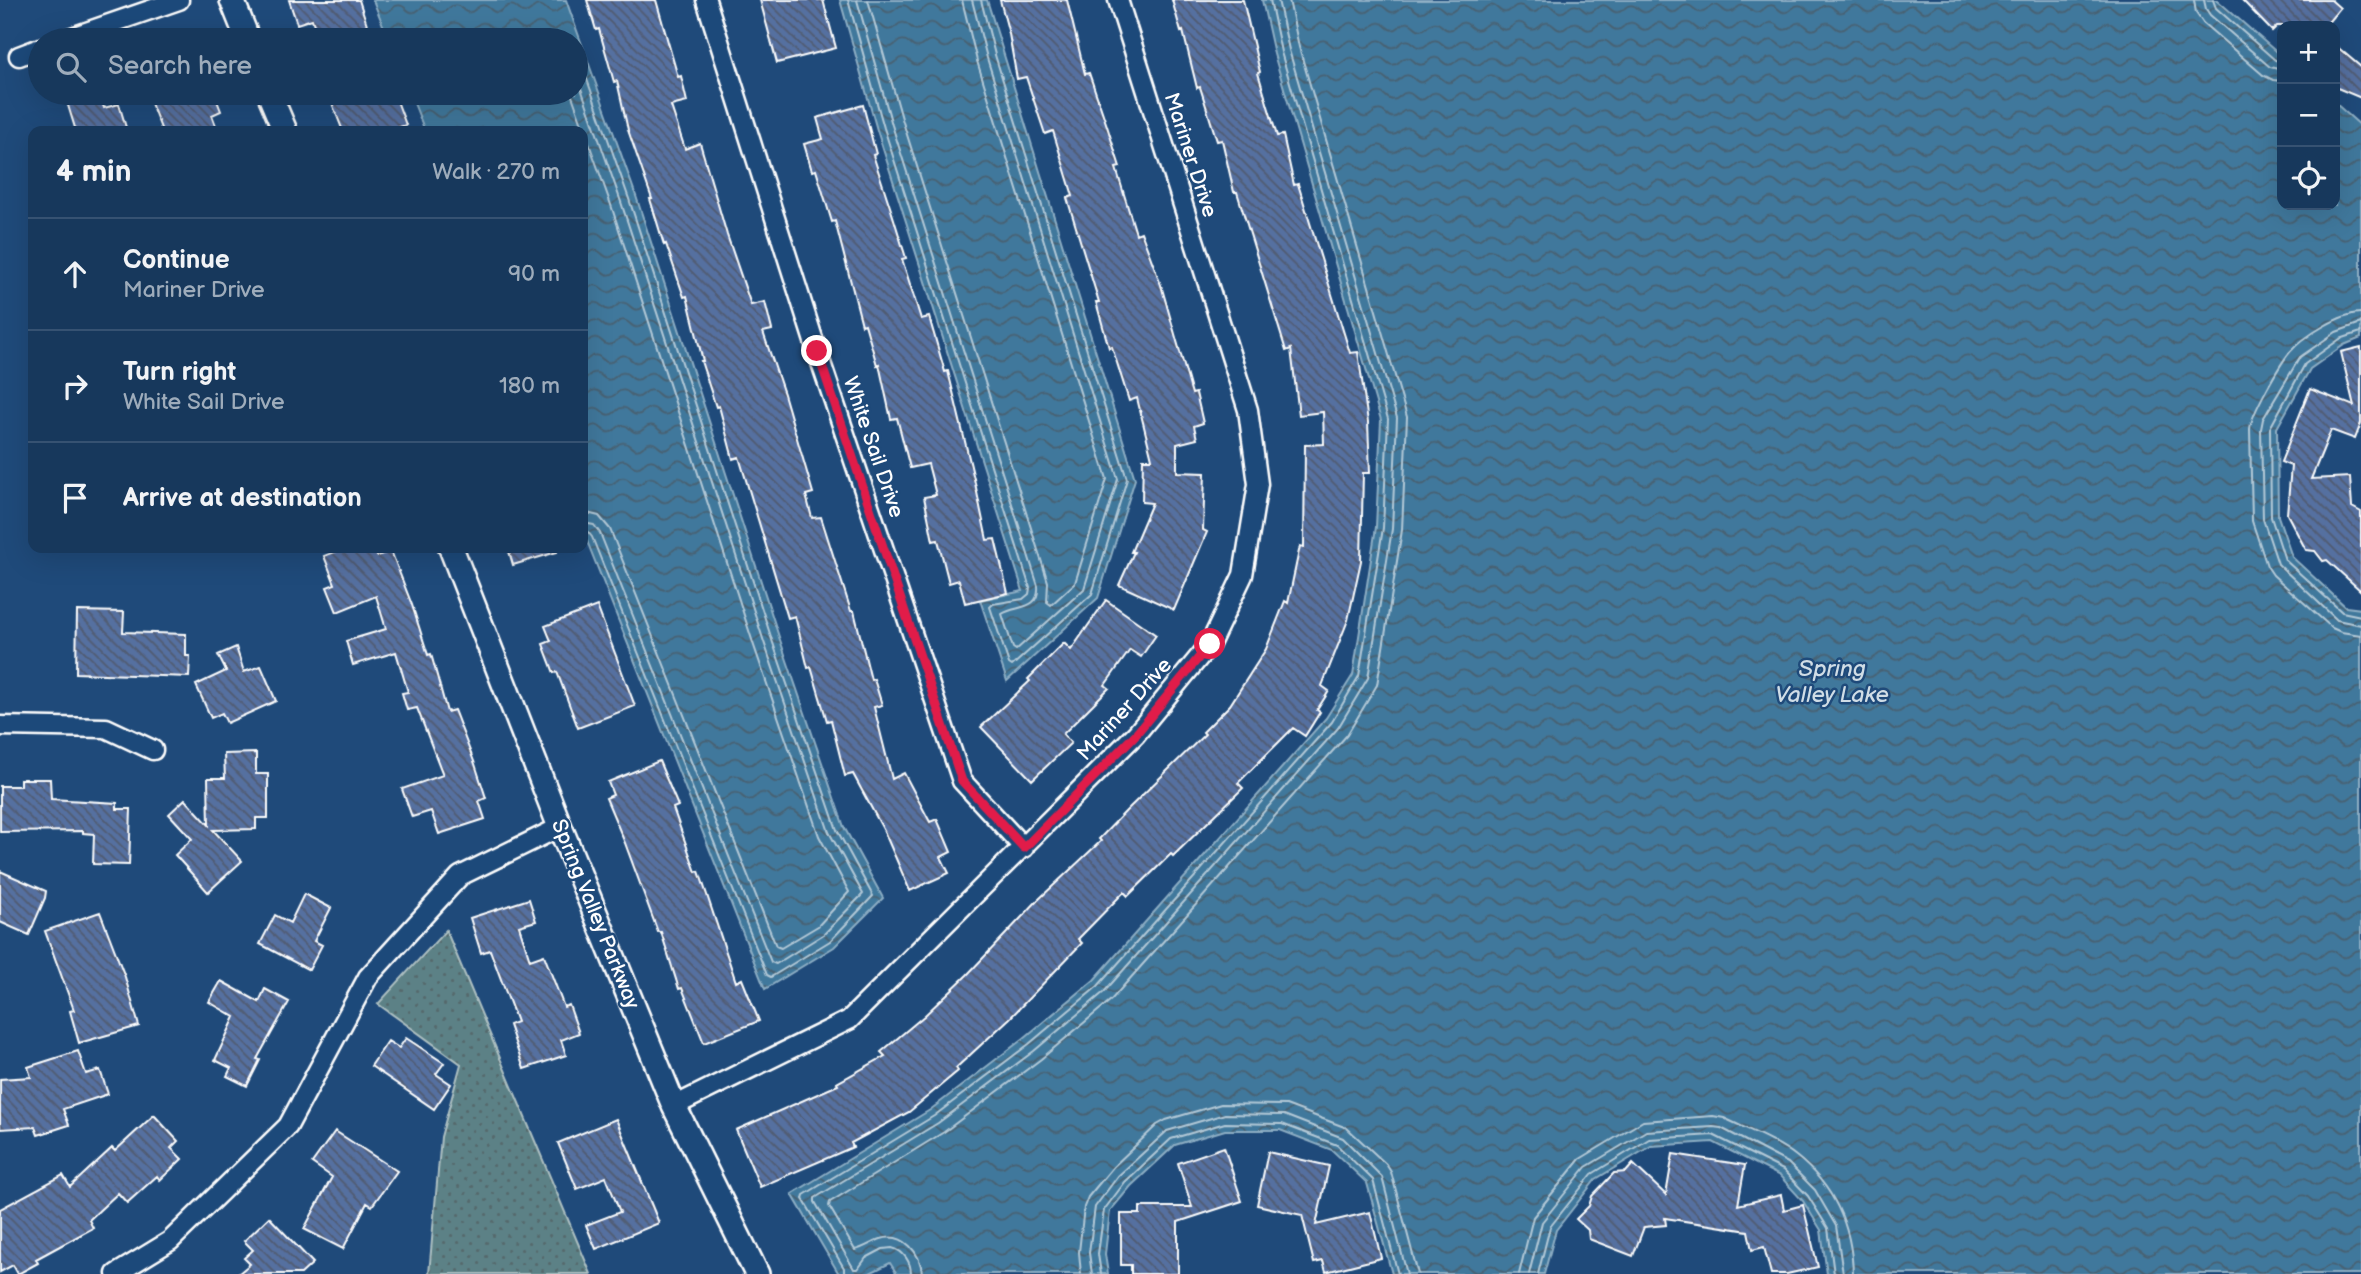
<!DOCTYPE html>
<meta charset="utf-8">
<style>
body{margin:0;font-family:"Balsamiq Sans",sans-serif;background:#244365;color:#f1f3f6}
.controls{position:absolute;right:21px;top:21px;display:grid;overflow:hidden;border-radius:14px;box-shadow:0 7px 28px #0002}
.controls button{width:63px;height:63px;display:grid;place-items:center;padding:0;border:0;border-bottom:2px solid #365272;background:#17385c;color:#f1f3f6;font:35px sans-serif}
.stop{position:absolute;width:21px;height:21px;margin:-16px;border:5px solid #e11d48;border-radius:50%;background:#fff}
.stop.end{background:#e11d48;border-color:#fff;box-shadow:0 2px 7px #0008}
.list{margin:0;padding:0;list-style:none}
h2{display:flex;justify-content:space-between;align-items:center;height:91px;margin:0;padding:0 28px;font-size:30px}
h2 small{font-size:23px;font-weight:400;color:#9eacbb}
.list li{display:grid;grid-template-columns:46px 1fr auto;gap:21px;align-items:center;box-sizing:border-box;height:112px;padding:0 28px;border-top:2px solid #365272}
.list b{display:block;font-size:26px;white-space:nowrap}
.list p{margin:0;font-size:23px;white-space:nowrap;color:#9eacbb}
.list em{font-size:23px;font-style:normal;color:#9eacbb}
.icon{flex:none;width:38px;height:38px;fill:none;stroke:currentColor;stroke-width:2;stroke-linecap:round;stroke-linejoin:round}
.map{position:relative;flex:none;width:2361px;height:1274px;overflow:hidden}
.search{position:absolute;background:#17385c;box-shadow:0 7px 28px #0002;left:28px;top:28px;width:560px;height:77px;display:flex;align-items:center;gap:18px;box-sizing:border-box;padding:0 24px;border-radius:38px;color:#9eacbb;font-size:26px}
.panel{position:absolute;background:#17385c;box-shadow:0 7px 28px #0002;left:28px;top:126px;width:560px;height:427px;border-radius:14px}
.map>svg:first-child{display:block}
.green{fill:url(#green-dots);stroke:#aec0c2;stroke-width:2}
.water{fill:url(#water-waves);stroke:#8daec4;stroke-width:2}
.lines{fill:none;stroke-linecap:round;stroke-linejoin:round}
.shore{stroke:#b3c9d7;stroke-width:2}
.building{fill:url(#building-back-hatch);stroke:#fff;stroke-width:2}
.minor-casing{stroke:#fff;stroke-width:23}
.tertiary-casing{stroke:#fff;stroke-width:28}
.minor{stroke:#1f4a7a;stroke-width:18}
.tertiary{stroke:#1f4a7a;stroke-width:23}
.route{stroke:#e11d48;stroke-width:9}
.labels{text-anchor:middle;stroke-width:5;stroke-linejoin:round;paint-order:stroke}
.street-label{font-size:21px;fill:#fff;stroke:#1f4a7a}
.water-label{font-size:23px;font-style:italic;fill:#d0dde6;stroke:#1f4a7a}
</style>
<div class="map">
<svg width="2361" height="1274" viewBox="0 0 2361 1274">
<defs>
<pattern id="green-dots" width="8" height="8" patternUnits="userSpaceOnUse" patternTransform="scale(1.75)"><rect width="8" height="8" fill="#5c8186"/><path d="M2 2h.1M6 6h.1" fill="none" stroke="#55696c" stroke-width="1.8" stroke-linecap="round"/></pattern>
<pattern id="water-waves" width="16" height="10" patternUnits="userSpaceOnUse" patternTransform="scale(1.75)"><rect width="16" height="10" fill="#41789c"/><path d="M0 5q4-4 8 0t8 0" fill="none" stroke="#476070"/></pattern>
<pattern id="building-back-hatch" width="6" height="6" patternUnits="userSpaceOnUse" patternTransform="scale(1.75)"><rect width="6" height="6" fill="#556fa0"/><path d="M-1 5l2 2M0 0l6 6M5-1l2 2" fill="none" stroke="#505a6e"/></pattern>
</defs>
<rect width="100%" height="100%" fill="#1f4a7a"/>
<filter id="ink" filterUnits="userSpaceOnUse"><feTurbulence type="fractalNoise" baseFrequency=".0143" numOctaves="2"/><feDisplacementMap in="SourceGraphic" scale="14" xChannelSelector="R" yChannelSelector="G"/><feConvolveMatrix kernelMatrix="1 2 1 2 8 2 1 2 1" color-interpolation-filters="sRGB"/></filter>
<g filter="url(#ink)">
<path class="green" d="M446,930L591,1274H429L441,1137L461,1064L378,1004Z"/>
<path class="water" d="M373,0H566L636,196L779,637L844,827L883,898L834,947L765,989L583,531V131H425L410,93H576V40H389Z
M840,0H987L1135,479L1098,598L1007,681L980,600L1023,591L877,130Z
M1262,0H2217L2282,57V205H2335V103L2361,126V338L2344,345L2310,369L2277,428L2278,516L2292,557L2346,607L2361,609V1274H1827L1821,1230L1803,1201L1780,1176L1713,1142L1651,1146L1596,1179L1556,1230L1544,1274H1392L1367,1183L1332,1150L1280,1130H1225L1175,1145L1131,1186L1110,1211L1105,1254L1108,1274H897L890,1263L868,1274H839L792,1194L930,1110L1024,1038L1094,980L1326,718L1353,675L1376,527L1381,420L1274,54Z"/>
<g class="lines">
<path class="shore" d="M848,0L884,128L1030,588L1029,594L1023,599L993,604L990,607L1009,664L1012,666L1092,594L1127,479L995,55L981,0
M857,0L892,125L1038,586C1040,611 1016,605 1002,614L1013,648L1016,650L1084,589L1118,479L987,58L972,0
M868,0L903,122L1048,582L1047,602L1051,605L1075,583L1107,479L977,61L962,0
M2194,0L2196,13L2203,23L2263,75L2273,80L2282,81
M2204,0L2206,9L2210,15L2270,67L2282,70
M2213,0L2216,8L2275,60L2282,62
M576,48L629,199L772,640L837,830L873,896L830,941L771,977L767,975L592,537L588,532H583
M576,74L621,202L764,642L829,832L863,894L824,934L776,964L771,962L600,533L594,525L583,523
M571,93L611,205L754,646L819,836L849,892L818,926L781,948L776,946L610,529L599,516L583,512
M2361,313C2341,313 2304,336 2290,352C2280,364 2251,414 2250,429L2252,521L2267,566L2273,575L2332,628L2341,632L2361,635
M2361,323L2336,332L2300,357L2263,419L2261,429L2263,519L2278,564L2337,620L2361,625
M2361,332L2340,339L2305,364L2270,428L2271,517L2285,560L2342,612L2361,616
M844,1274V1268L803,1199L804,1195L934,1116L1029,1044L1098,986L1332,722L1359,676L1383,528L1388,419L1281,52L1270,0
M911,1274C911,1262 904,1251 892,1248L883,1249L866,1258L858,1269H854L815,1202V1198L938,1123L1034,1051L1104,992L1338,728L1368,678L1392,529L1397,418L1289,50L1278,0
M922,1274C921,1253 904,1232 881,1239C872,1242 864,1248 855,1250L829,1206L830,1202L944,1132L1041,1059L1111,1000L1347,735L1377,685L1402,530L1407,417L1299,47L1289,0
M1081,1274L1079,1252L1084,1207L1088,1197L1113,1167L1157,1125L1166,1120L1221,1104L1286,1105L1347,1128L1386,1164L1391,1172L1418,1274
M1092,1274L1089,1253L1095,1207L1118,1176L1167,1131L1225,1114L1284,1115L1343,1138L1382,1177L1407,1274
M1101,1274L1098,1254L1104,1210L1125,1182L1171,1139L1225,1123L1282,1124L1337,1145L1373,1180L1398,1274
M1519,1274L1533,1217L1580,1159L1643,1121L1713,1116L1724,1118C1746,1129 1778,1141 1796,1156C1834,1186 1852,1226 1853,1274
M1529,1274L1542,1222L1586,1167L1646,1131L1713,1127L1721,1128L1788,1163L1815,1190L1836,1226L1843,1274
M1538,1274L1550,1227L1592,1174L1649,1139L1713,1135L1783,1170L1808,1196L1828,1228L1834,1274"/>
</g>
<path class="building" d="M289,0H359L372,40H319L312,19L297,24Z
M587,0H656L678,77L681,76L687,102L671,106L685,149L700,143L727,235L751,305L765,302L772,330L763,332L784,394L813,493L806,495L812,518L821,517L851,611H854L871,680L874,679L882,705L874,707L892,779L904,773L930,822L937,819L951,852L941,857L949,873L910,891L884,831L853,774L845,776L831,720L827,721L811,667L808,668L795,616L788,618L739,457L733,459L719,406L716,407L701,361H703L687,296L684,297L666,244L664,245L650,199H652L628,130L617,81L614,82L599,29L596,30Z
M760,0H823L836,48L777,63Z
M1000,0H1067L1085,74L1089,73L1107,126L1120,167L1116,168L1136,234L1141,232L1161,285L1192,394L1196,393L1203,423L1194,426L1197,439L1177,444V472L1205,473L1203,530L1207,532L1174,610L1119,585L1134,552H1131L1152,503L1142,502L1143,459H1152L1137,398L1129,401L1112,347L1109,348L1096,302H1099L1067,198L1073,196L1053,131L1045,134L1026,77L1017,79L1009,34Z
M1172,0H1243L1260,72L1258,73L1277,136L1283,135L1294,185L1298,184L1350,353L1358,352L1368,422L1370,473H1363L1361,561L1348,620L1322,686L1329,691L1317,710L1320,712L1305,736L1293,728L1238,783L1243,788L1173,856L1171,854L1128,896L1124,892L1078,939L1082,943L1010,1018L956,1068L958,1071L909,1112L851,1143L853,1147L760,1187L736,1130L838,1085L837,1083L885,1056L881,1052L924,1016L967,975L1038,900L1101,841L1099,839L1128,809L1205,734L1203,732L1230,705L1266,649L1285,601L1288,603L1300,546L1304,547L1305,445L1324,444L1323,412L1299,415L1291,349L1286,351L1237,192H1234L1222,140L1217,141L1200,87L1197,88L1183,31L1181,32Z
M2242,0H2331L2340,8L2325,26H2277L2272,31Z
M2335,45L2361,67V98L2335,87Z
M86,93H99L104,108L119,104L127,131H76L66,99Z
M147,93H214L221,111L212,115L218,131H162Z
M328,93H394L406,125L388,131H343Z
M863,105L876,154L873,155L893,216L906,258L902,259L921,319L929,317L945,372L948,371L975,483L987,540L995,539L1008,593L965,603L959,580L949,583L938,540L933,541L924,497L936,495L928,464L910,468L897,418L891,419L879,364L877,365L865,324L862,325L835,221L832,222L816,170L812,171L804,144L823,139L817,118Z
M2361,347V423L2355,439L2331,430L2311,479L2350,477L2352,507L2361,512V591L2327,560L2323,561L2315,551L2306,550L2287,514L2291,466L2281,462L2310,389L2354,406L2341,352Z
M345,548H373L377,556L391,551L412,605L428,655L431,654L447,712L454,710L475,764L486,798L479,801L485,819L439,834L431,811L412,817L402,789L443,775L417,708L407,710L402,693L408,692L396,652L353,665L346,641L386,629L376,596L337,612L327,587L335,584L324,556Z
M508,548H557V552L513,565Z
M1106,600L1156,635L1141,657L1130,650L1105,685L1109,688L1063,734L1071,743L1032,780L981,727L1030,681L1028,679L1064,643L1071,650Z
M597,606L635,706L578,728L557,672L554,673L543,644L551,641L545,626Z
M77,611L124,612L123,632L186,634V656H190L189,677L76,673Z
M236,647L244,672L261,666L276,701L227,723L222,713L211,718L196,685L226,671L218,655Z
M256,753V774H268V818H256V829L213,830L242,861L208,892L175,855L192,839L169,814L185,799L209,825L208,778H225L224,754Z
M659,761L678,806L673,808L696,872L699,871L736,982L742,979L759,1021L704,1043L682,988L679,989L661,932H658L625,843L606,798L613,795L608,782Z
M20,779H50L51,799L117,803V809H131L129,865L93,864L94,834L83,833V831L0,832V786H20Z
M0,871L46,891L45,898L29,935L0,922Z
M304,894L331,908L314,941L322,945L309,970L260,944L275,915L290,923Z
M529,899L536,921L519,926L530,960L544,955L564,1007L569,1005L579,1033L561,1040L566,1055L524,1069L509,1025L517,1022L490,950L481,953L470,918Z
M100,912L125,977L139,1026L79,1043L70,1011L74,1010L45,931Z
M221,981L259,1002L265,989L289,1002L257,1059L260,1060L247,1086L227,1076L231,1068L215,1060L235,1017L209,1002Z
M406,1038L444,1063L436,1074L451,1084L434,1109L371,1066L388,1041L399,1048Z
M78,1051L86,1074L100,1070L108,1094L63,1109L69,1125L38,1135L35,1127L0,1129V1079L31,1077L28,1067Z
M154,1115L178,1141L171,1148L182,1159L160,1180L157,1176L127,1203L118,1193L89,1220L93,1228L36,1259L38,1263L18,1274L13,1265L0,1272V1209L63,1175L70,1187L112,1148L115,1151Z
M616,1119L659,1223L596,1249L586,1225L620,1212L606,1177L577,1189L558,1143Z
M335,1131L397,1171L372,1206L367,1203L343,1249L304,1229L332,1177L312,1163Z
M1224,1147L1242,1201L1178,1222V1274H1131V1265H1121V1214H1140V1207H1192L1178,1163Z
M1268,1152L1329,1166L1316,1225L1370,1212L1381,1258L1326,1272L1323,1261L1314,1263L1302,1215L1257,1205Z
M1673,1154L1745,1165L1738,1205L1781,1195L1784,1210L1803,1205L1818,1267L1787,1274H1771L1764,1247L1752,1250L1748,1231L1665,1218L1666,1225L1644,1227L1633,1256L1589,1239L1588,1230L1576,1219L1589,1206L1592,1196L1614,1173L1626,1172L1633,1164L1666,1195Z
M269,1217L313,1263L301,1274H238L250,1264L244,1258L253,1250L244,1241Z"/>
<g class="lines">
<g class="minor-casing">
<path id="minor" d="M706,0L817,351L962,781L1024,848
M63,40L179,0
M19,56L40,48
M0,726L106,728L153,750
M674,1106L849,1020L1136,734L1210,644L1243,575L1258,484L1248,410L1118,0
M116,1274L170,1241L288,1126L368,977L460,876L560,827"/>
</g>
<g class="tertiary-casing">
<path id="tertiary" d="M232,0L248,40
M269,93L285,131
M451,548L560,827L674,1106L757,1274"/>
</g>
<use href="#minor" class="minor"/>
<use href="#tertiary" class="tertiary"/>
</g>
</g>
<g class="lines" filter="url(#ink)">
<path class="route" d="M817,351L962,781L1024,848L1136,734L1210,644"/>
</g>
<g class="labels">
<g class="street-label">
<text transform="translate(1191 155) rotate(72)" y="7">Mariner Drive</text>
<text transform="translate(874 447) rotate(71)" y="7">White Sail Drive</text>
<text transform="translate(1124 709) rotate(-48)" y="7">Mariner Drive</text>
<text transform="translate(596 914) rotate(68)" y="7">Spring Valley Parkway</text>
</g>
<g class="water-label">
<text x="1832" y="676">Spring<tspan x="1832" dy="26">Valley Lake</tspan></text>
</g>
</g>
</svg>
<div class="controls">
<button>+</button>
<button>−</button>
<button><svg class="icon" aria-label="locate" viewBox="0 0 24 24"><circle cx="12" cy="12" r="6"/><path d="M12 2v4M12 18v4M2 12h4M18 12h4"/></svg></button>
</div>
<div class="stop" style="left:1210px;top:644px"></div>
<div class="stop end" style="left:817px;top:351px"></div>
<div class="search"><svg class="icon" aria-label="search" viewBox="0 0 24 24"><circle cx="10" cy="10" r="6"/><path d="M15 15l6 6"/></svg>Search here</div>
<section class="panel">
<h2>4 min<small>Walk · 270 m</small></h2>
<ul class="list">
<li><svg class="icon" aria-label="ahead" viewBox="0 0 24 24"><path d="M12 20V5M6 11l6-6 6 6"/></svg><div><b>Continue</b><p>Mariner Drive</p></div><em>90 m</em></li>
<li><svg class="icon" aria-label="right" viewBox="0 0 24 24"><path d="M7 20v-9h11M14 6l5 5-5 5"/></svg><div><b>Turn right</b><p>White Sail Drive</p></div><em>180 m</em></li>
<li><svg class="icon" aria-label="arrive" viewBox="0 0 24 24"><path d="M6 21V4h12l-3 4 3 4H6"/></svg><div><b>Arrive at destination</b></div></li>
</ul>
</section>
</div>
